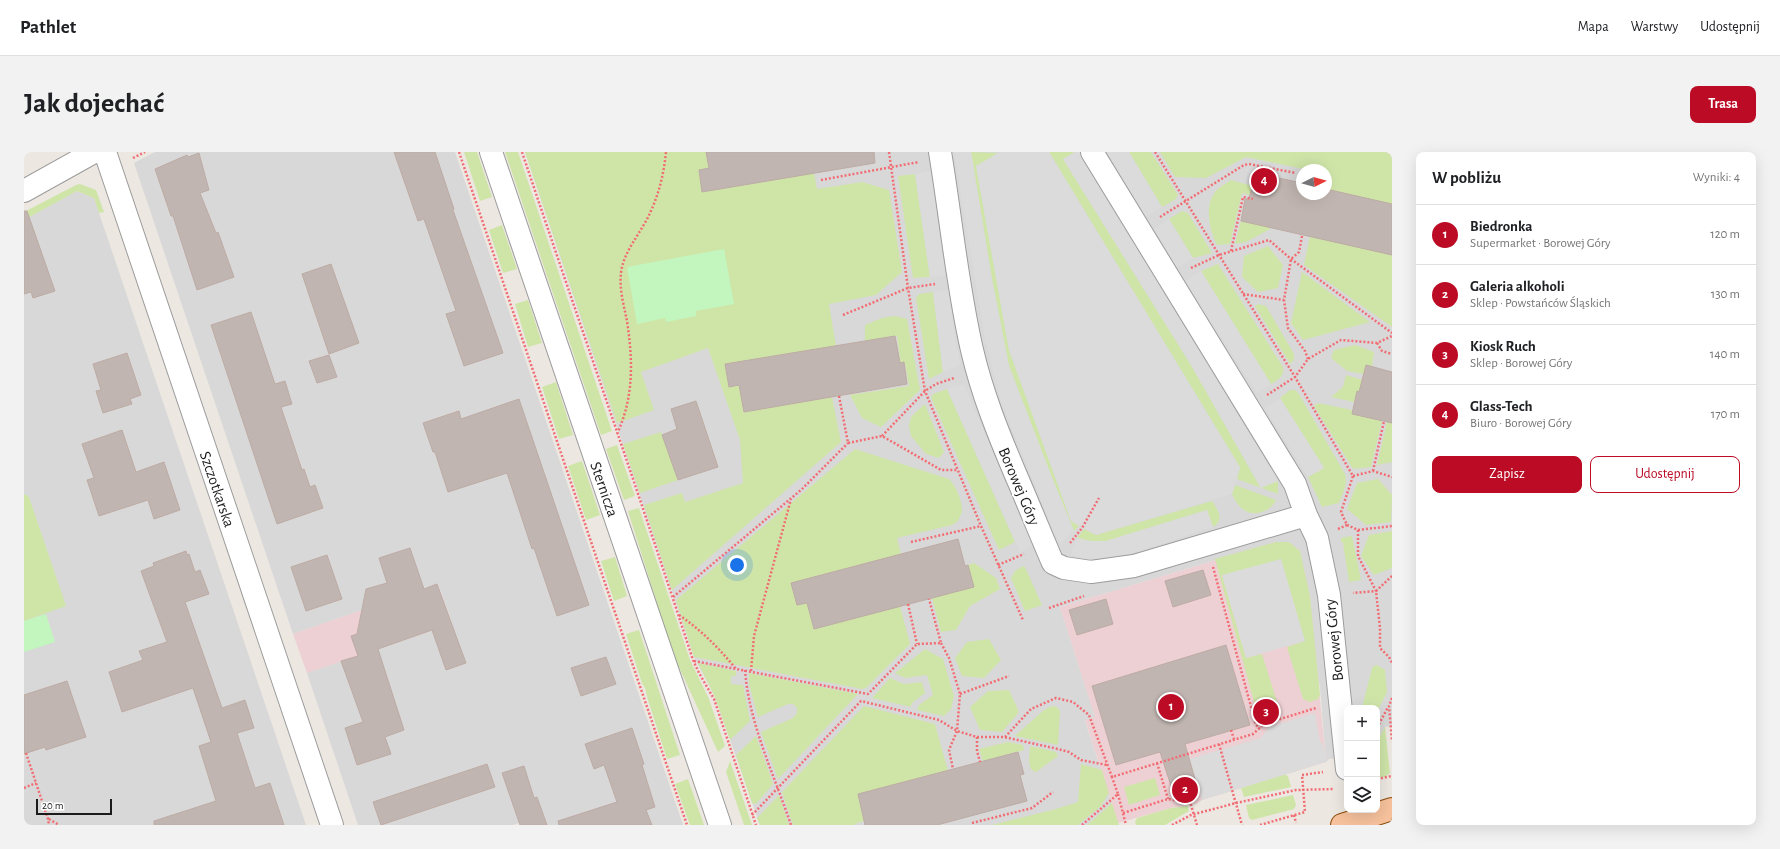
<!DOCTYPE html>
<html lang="pl">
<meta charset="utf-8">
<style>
body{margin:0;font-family:"Alegreya Sans",sans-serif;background:#f2f2f2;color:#202124}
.controls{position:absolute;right:12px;bottom:12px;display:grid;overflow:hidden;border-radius:8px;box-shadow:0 4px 16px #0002}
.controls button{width:36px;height:36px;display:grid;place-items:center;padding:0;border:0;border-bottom:1px solid #e0e0e0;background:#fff;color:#202124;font:20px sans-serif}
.compass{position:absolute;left:1272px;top:12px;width:36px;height:36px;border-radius:50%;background:#fff;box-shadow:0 4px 16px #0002;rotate:85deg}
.scale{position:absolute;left:12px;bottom:10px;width:76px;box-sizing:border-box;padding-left:4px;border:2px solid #1b1b1b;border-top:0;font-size:11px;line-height:14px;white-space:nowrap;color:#1b1b1b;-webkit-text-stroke:3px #fff;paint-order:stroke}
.you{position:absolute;left:713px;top:413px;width:14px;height:14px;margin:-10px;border:3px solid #fff;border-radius:50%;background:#1a73e8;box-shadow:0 0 0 6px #1a73e833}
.badge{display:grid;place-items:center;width:26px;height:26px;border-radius:50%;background:#bb0b25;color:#fff;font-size:13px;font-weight:700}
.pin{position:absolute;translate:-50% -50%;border:2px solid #fff;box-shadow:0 1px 4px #0006}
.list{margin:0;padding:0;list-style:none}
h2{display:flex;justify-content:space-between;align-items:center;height:52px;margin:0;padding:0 16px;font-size:17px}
h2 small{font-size:13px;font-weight:400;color:#757577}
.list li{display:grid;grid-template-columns:26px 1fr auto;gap:12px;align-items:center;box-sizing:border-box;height:60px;padding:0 16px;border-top:1px solid #e0e0e0}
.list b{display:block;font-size:15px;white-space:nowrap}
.list p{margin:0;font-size:13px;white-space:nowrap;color:#757577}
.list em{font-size:13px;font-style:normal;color:#757577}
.actions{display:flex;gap:8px;padding:12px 16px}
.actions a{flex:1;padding:9px 0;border:1px solid #bb0b25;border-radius:8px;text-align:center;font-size:14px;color:#bb0b25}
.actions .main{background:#bb0b25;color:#fff}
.icon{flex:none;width:22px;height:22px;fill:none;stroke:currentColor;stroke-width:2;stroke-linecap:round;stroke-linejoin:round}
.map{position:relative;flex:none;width:1368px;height:673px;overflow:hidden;border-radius:8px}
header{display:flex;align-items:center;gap:24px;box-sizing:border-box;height:56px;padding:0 20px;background:#fff;border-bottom:1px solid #e0e0e0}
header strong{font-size:19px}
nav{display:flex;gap:22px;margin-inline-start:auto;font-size:14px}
.intro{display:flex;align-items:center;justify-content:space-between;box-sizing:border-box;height:96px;padding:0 24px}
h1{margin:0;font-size:28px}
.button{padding:10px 18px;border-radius:8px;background:#bb0b25;color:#fff;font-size:14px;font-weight:700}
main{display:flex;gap:24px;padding:0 24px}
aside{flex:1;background:#fff;border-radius:8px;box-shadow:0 4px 16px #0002}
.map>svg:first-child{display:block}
.residential{fill:#d9d8d8;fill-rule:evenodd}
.commercial{fill:#edd0d3}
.grass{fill:#cfe5a8}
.park{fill:#c2f6be}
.parking{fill:#dbdbdb}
.building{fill:#c0b5b1;stroke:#bdaba4}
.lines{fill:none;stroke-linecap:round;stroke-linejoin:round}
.minor-casing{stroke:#9c9c9c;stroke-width:24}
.major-casing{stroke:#8a4b08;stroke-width:24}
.path{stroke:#f26c73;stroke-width:2.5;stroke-dasharray:2 2;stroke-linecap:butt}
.minor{stroke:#fff;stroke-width:22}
.major{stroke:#f6c19c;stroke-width:22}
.labels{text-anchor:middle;stroke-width:4;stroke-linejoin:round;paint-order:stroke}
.street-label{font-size:16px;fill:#1b1b1b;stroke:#fff}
</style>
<header>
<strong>Pathlet</strong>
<nav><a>Mapa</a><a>Warstwy</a><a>Udostępnij</a></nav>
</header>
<div class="intro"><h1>Jak dojechać</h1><a class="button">Trasa</a></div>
<main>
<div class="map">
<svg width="1368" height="673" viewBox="0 0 1368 673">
<rect width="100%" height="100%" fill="#ece7e1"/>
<path class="residential" d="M131,0H431L659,673H496L495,671L489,673H334L283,521L428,471L414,432L269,482L110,11Z
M501,0H1368V574L1361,575L1353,590V556H1323V605L1305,607L1302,610L1296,535L1252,390L1036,455L1071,565L1061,569L1095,673H736L691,545L670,505ZM1278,18H1302V42H1278Z
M53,39L70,46L282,673H0V67Z"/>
<path class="commercial" d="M1252,390H1265L1276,399L1286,444L1302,610L1178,648L1172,652L1147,656L1094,671L1061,568L1071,565L1036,455Z
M414,432L428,472L283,521L269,482Z"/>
<path class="grass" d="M440,0H453L468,45L456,49Z
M481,0H494L588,279L577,283Z
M501,0H682L684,11L688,15L675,18L679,40L790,21L793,37L838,30L865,38L878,120L852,143L805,152L812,194L701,212L705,235L719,233L716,238L720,260L808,245L817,290L648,438L620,353L658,341L661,350L719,331L716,288L684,196L617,220L630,258L593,271Z
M947,0L974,1L952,14L985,198L1047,369L1055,374L1050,379L1027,323L985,214L968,127Z
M1025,0H1051L1039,7L1167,213L1236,335L1254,329V342L1213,327L1216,315Z
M1105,0H1127L1154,43L1152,47L1138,55Z
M1136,0H1368V52L1302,37V18H1284L1222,5L1182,26L1151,25Z
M891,22L906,125L889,126L874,24Z
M1207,28L1228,34L1226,43L1218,41L1206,92L1193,93C1185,78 1179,50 1194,37C1198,33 1203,31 1207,28Z
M56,32L72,38L80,60L75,61L70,46L53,39L0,68V60L52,33Z
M1158,59L1164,61L1188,101L1169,106L1145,67Z
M1217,69L1246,75V77L1222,90L1211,92Z
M478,73L493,117L479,121L465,78Z
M1286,84L1368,103V175L1280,113Z
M1244,94L1259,113L1254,136L1234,140L1218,125L1220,104Z
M1194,112L1259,215C1261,224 1254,228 1247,232L1177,119Z
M1278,120L1346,170L1279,188L1267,171Z
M909,140L919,220L905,227L892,146L895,142Z
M504,148L518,191L504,195L491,152Z
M1234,152L1242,154L1270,202V208L1266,212L1231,154Z
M871,164L883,167L896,238L857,275L838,266L826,243L885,234L881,211L874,212L873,206H876L873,184L841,189V173L858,166Z
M1331,193L1350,200L1348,215L1340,222L1323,219L1307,206L1310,198Z
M1322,223L1339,228V241L1333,239L1330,250L1307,245L1319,235Z
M532,230L549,283L535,287L518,235Z
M923,237L991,390L975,398L907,246L909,242Z
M1266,238H1271L1275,242L1321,322C1324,332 1319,341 1315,351L1298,355L1284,325L1300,316L1256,246Z
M1294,251L1328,258V262L1358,269L1347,315L1329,317L1290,254Z
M901,252L920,300L915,306L902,302L887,284L885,274L887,265Z
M1363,270L1368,271V310L1353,313Z
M637,280L654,328L616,341L599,292Z
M593,293L611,344L600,348L582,297Z
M831,297L925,327C933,335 938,349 938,360L934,369L928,373L873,386L877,402L767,431L773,453L786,450L787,455L784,456L790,477L876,454L886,492L842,536L838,537L670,505L652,448Z
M558,309L576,363L562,368L544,314Z
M1354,327L1368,343L1367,370L1342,373L1323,357L1333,331Z
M1211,333L1252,348C1246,360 1231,365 1220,358C1214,354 1211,348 1208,342Z
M0,342L5,345L42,454L0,469Z
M1188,349C1194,358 1201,368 1189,375L1183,358L1082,389H1066L1053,386L1060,377L1072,383Z
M615,356L666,508L685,547L701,594L694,600L649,502L604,359Z
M1368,379V416L1350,423L1337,404L1345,383Z
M1328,384L1337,428L1325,430L1319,391L1317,389V386Z
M1252,390H1265L1276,399L1286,444L1296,543L1294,547L1286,550L1279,547L1263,495L1280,489L1198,423L1222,506L1238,502L1254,553L1250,563L1235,568L1191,407Z
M591,405L603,444L590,449L577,409Z
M950,411L972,426L976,437L946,454L932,478L917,480L908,446L949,435L944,413Z
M999,414L1001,415L1018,453L1001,459L987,426L991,419Z
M615,478L656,603L643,607L624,548L621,536L618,531L602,482Z
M965,487L977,508L960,526L938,524L931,506L943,490Z
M901,497L919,507L930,544L927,557L920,564L893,558L895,553L909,543L903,523L881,526L871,521Z
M674,511L712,519V524H707V532L719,533L726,569L706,588L691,545Z
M1353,513L1361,518L1363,540L1353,560V556H1338L1348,516L1350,514Z
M725,521L834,542L754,627L737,580L769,566L773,561V556L769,552H764L734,565L725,532Z
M866,526L880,532L898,530L901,541L888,551L887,555L848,546Z
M985,538L995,560L978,580L956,578L946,555L964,539Z
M840,554L911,572L924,619L834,642L839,664L843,668L831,672V673H769L758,640Z
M1028,554L1033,555L1036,559L1034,593L991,584L1020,558Z
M1361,575L1366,621L1361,625H1356L1353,621V590Z
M732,584L749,632L732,652L728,651L712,603Z
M984,590L999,593L1000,598L959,609L955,597Z
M1006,594L1032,600L1034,604L1012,620C1002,618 1006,602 1006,594Z
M706,609L728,673H720L702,620Z
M1057,612L1078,618L1085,641L1077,654L1054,673H968L1032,657L1054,650Z
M1260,622L1264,624L1267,635L1220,645L1217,636Z
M1131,626L1136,643L1105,653L1100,635Z
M664,627L680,673H666L651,632Z
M755,643L765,673H736L733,666Z
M1269,643L1272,653L1270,657L1228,668L1225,666L1222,653Z
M1088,651L1095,673H1063Z
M1164,654L1165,659L1141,673H1112L1111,670L1113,666L1147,656Z"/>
<path class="park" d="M700,97L710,152L672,159V164L642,170L641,166L613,172L603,115Z
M22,462L31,490L0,500V469Z"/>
<path class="parking" d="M930,0H947L968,127L985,214L1027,323L1050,379L1037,392L1033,387L977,250L961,187Z
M976,0H1025L1216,316L1208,342L1072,383L1047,369L985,198L952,14Z
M1051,0H1056L1254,329L1237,336L1167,213L1039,7Z
M1083,0H1105L1138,55L1122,65Z
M907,19L922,123L906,125L891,22Z
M1145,67L1169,106L1153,116L1130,77Z
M1177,119L1247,232L1233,241L1161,129Z
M924,138L936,213L919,220L909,140Z
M940,233L1010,393L996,400L923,237Z
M1256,246L1300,316L1284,325L1241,256Z
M1183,358L1189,375L1116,399L1087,407L1071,409L1047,403L1053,386L1066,389H1082Z
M1257,407L1281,489L1222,506L1198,423Z
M1291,561L1296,589L1300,595L1302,610L1178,648L1165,607L1237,586L1245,575Z"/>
<path class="building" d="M370,0H411L430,57L429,58L479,201L440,214L422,162L432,159L400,67L394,69Z
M682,0H850L851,11L678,40L675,18L685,16Z
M175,1L185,38L176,41L192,81L194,80L210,125L173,138L149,64H147L131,17L163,3L164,5Z
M1231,21L1278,31V42H1302V37L1368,52V103L1217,69L1221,47H1225Z
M0,59H3L31,139L9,146L7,140L0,142Z
M307,112L335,191L305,202L278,122Z
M227,160L251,232L261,229L268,252L257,255L278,318L280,317L286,335L291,333L299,356L253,372L187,173Z
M871,184L876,211L880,210L883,232L720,260L715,233L705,235L701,212Z
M103,201L117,243L106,247L108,252L79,261L72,239L77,238L69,212Z
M305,203L313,225L293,231L285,209Z
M1342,213L1368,220V271L1328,262L1333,239L1335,240Z
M495,247L565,453L533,464L510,396L508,397L483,321L424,340L411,300H409L399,271L435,259L437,267Z
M672,249L694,315L654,328L638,283L653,277L647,257Z
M98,278L112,320L140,310L156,358L130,367L124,348L75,364L63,328L70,326L58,292Z
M934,387L941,414L944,413L950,435L790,477L783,451L773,453L767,431Z
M386,396L400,437L413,432L442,511L422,518L408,478L354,497L380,578L361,585L367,602L333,613L321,576L339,570L317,509L334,504L327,484L333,482L342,437L363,431L355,406Z
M162,399L163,403L165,402L171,420L176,418L185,442L161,450L198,556L221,548L230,576L213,581L231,636L246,631L260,673H130V669L192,649L175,594L187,590L169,536L98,560L85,520L119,508L115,499L143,490L117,419L130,414L129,411Z
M303,403L318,447L282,459L267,415Z
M1179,418L1187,443L1149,455L1141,429Z
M1082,447L1089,472L1053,483L1045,458Z
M1202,493L1226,573L1161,592L1175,641L1156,647L1150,643L1136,600L1092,613L1068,534Z
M582,505L592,532L557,544L547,516Z
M43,529L62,585L22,598L21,595L0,602V543Z
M608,576L620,612L618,613L631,655L622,658L628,673H535L534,669L593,650L580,613L570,617L561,592Z
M994,600L1000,622L996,623L1003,649L913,673H841L834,642Z
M463,612L471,635L357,673L349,650Z
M500,614L510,646L513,645L523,673H496L478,621Z"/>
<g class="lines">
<g class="minor-casing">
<path id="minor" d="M81,0L308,673
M467,0L696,673
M916,0C927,66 933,133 948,198C958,241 974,281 991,321C1004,351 1016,381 1029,411L1040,416L1067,420L1110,414L1282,363
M1068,0L1271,332L1282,363L1293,386L1305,443L1323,617
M0,39L70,0"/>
</g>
<g class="major-casing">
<path id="major" d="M1318,673L1368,657"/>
</g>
<path class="path" d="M435,0L663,673
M498,0C555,170 614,338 669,508L675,521L690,547L732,673
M865,0L884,136L901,239L957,374L999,468
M1131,0L1271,225L1329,324L1317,360L1323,373L1334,378V404L1352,439L1329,441
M109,6L121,0
M797,28L895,10
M1136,65L1220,13L1225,12L1272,21
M1278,84L1275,100L1267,107L1260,148L1264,176L1281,199L1284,207
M1207,99L1219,45L1229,47
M1167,116L1195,103L1245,88L1267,107L1368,181
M1219,142L1260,148
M819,163L884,136L911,132
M1353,191L1358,199L1368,202
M1243,243L1271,225L1284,207L1317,188L1353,191L1368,184
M815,244L824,291L858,284L917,318H934
M593,282C610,245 609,209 603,169C600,154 595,137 597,121C599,100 617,81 626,61C635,42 640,21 642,0
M858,284L901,239L912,232L930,226
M1349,319L1360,269
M1329,324L1349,319L1368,325
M1314,377L1323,373
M1334,378L1368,374
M887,390L957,374
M1046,391L1058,376L1075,346
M974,413L1000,402
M1189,415L1232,573L1236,577
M1368,424L1352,439L1356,476V496L1365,505L1368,511
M649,445L777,338L824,291
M884,452L893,492
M1025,456L1060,444
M655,463C677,478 695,496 712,517
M917,491L925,506L936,542L933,579L925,598L929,617
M670,509L844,542L893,492L917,491L905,447
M721,518C725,572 750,622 767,673
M727,519L730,484L767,347
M936,542L985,524
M1368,546L1365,554L1368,589
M1353,576L1364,555
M1207,578L1210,587
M953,585V599L956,610
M981,585L1007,557L1032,546L1049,550L1065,563L1088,625L1229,582L1240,572L1292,556
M1195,592L1218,673
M2,601L24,667L25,673
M1133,611L1144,647
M1353,627L1368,624
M0,636L12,631
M1094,642L1102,673
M1163,645L1167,653L1173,673
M1099,661L1144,647L1166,651
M728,663L837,549L915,568L933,579L953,585H980L1034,597L1045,600L1057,608L1083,613
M1270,663L1272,671
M25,667L35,673
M948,671L1008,656L1029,640
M1058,673L1094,642L1088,625
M1148,673L1167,663L1212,651L1272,638L1310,637
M1236,673L1281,660L1278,623L1299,620"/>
<use href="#minor" class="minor"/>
<use href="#major" class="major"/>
</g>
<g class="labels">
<g class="street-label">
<text transform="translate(996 334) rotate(67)" y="6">Borowej Góry</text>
<text transform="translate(194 337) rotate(71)" y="6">Szczotkarska</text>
<text transform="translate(581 337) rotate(71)" y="6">Sternicza</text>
<text transform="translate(1309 488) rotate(-96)" y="6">Borowej Góry</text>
</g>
</g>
</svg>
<div class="controls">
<button>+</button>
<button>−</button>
<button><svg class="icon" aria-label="layers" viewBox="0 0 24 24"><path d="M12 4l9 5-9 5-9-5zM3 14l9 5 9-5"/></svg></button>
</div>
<svg class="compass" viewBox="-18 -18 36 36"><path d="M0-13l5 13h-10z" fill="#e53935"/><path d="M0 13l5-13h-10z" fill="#757577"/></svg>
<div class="scale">20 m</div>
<div class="you"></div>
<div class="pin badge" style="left:1147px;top:555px">1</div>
<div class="pin badge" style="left:1161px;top:638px">2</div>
<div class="pin badge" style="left:1242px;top:560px">3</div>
<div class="pin badge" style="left:1240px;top:29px">4</div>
</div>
<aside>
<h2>W pobliżu<small>Wyniki: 4</small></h2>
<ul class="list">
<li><span class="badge">1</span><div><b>Biedronka</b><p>Supermarket · Borowej Góry</p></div><em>120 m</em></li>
<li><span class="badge">2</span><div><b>Galeria alkoholi</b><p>Sklep · Powstańców Śląskich</p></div><em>130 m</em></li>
<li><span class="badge">3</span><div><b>Kiosk Ruch</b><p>Sklep · Borowej Góry</p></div><em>140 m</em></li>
<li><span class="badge">4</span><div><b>Glass-Tech</b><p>Biuro · Borowej Góry</p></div><em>170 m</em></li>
</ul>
<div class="actions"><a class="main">Zapisz</a><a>Udostępnij</a></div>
</aside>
</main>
